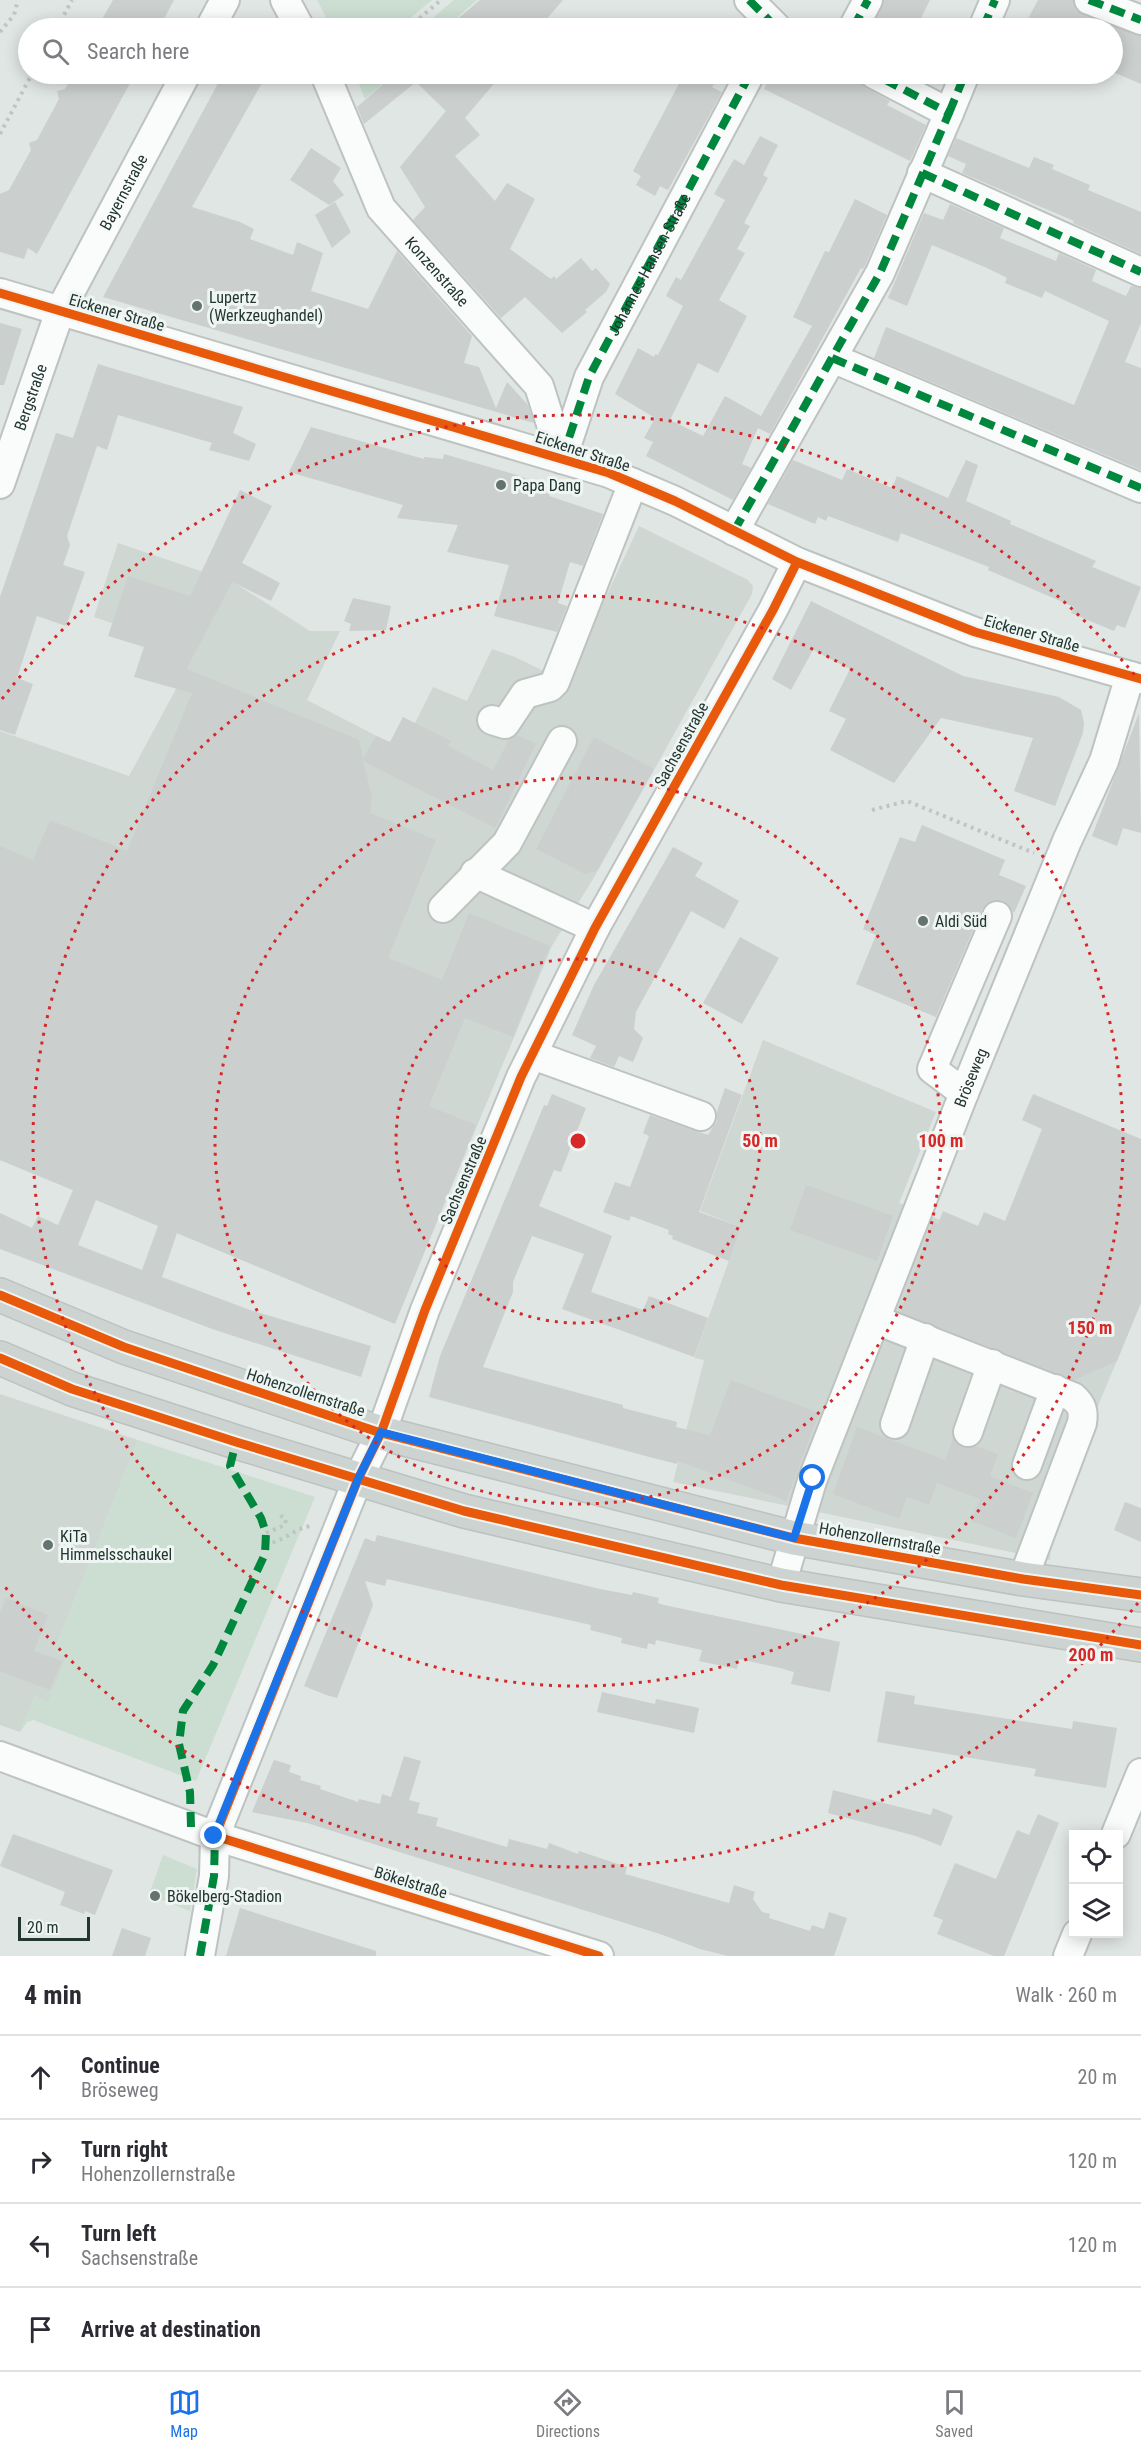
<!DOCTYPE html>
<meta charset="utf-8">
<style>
body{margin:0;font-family:"Roboto Condensed",sans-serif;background:#f7f7f7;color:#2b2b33}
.controls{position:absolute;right:18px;bottom:18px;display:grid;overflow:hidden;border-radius:0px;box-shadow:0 3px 15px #0003}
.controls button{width:54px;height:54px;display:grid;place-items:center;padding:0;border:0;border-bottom:2px solid #e1e1e2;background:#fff;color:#2b2b33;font:30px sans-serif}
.scale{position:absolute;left:18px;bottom:15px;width:72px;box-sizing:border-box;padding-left:6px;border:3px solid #223531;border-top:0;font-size:16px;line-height:21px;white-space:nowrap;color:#223531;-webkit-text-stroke:4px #eef5f2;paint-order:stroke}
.stop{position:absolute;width:18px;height:18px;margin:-14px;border:4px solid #1a73e8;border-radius:50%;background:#fff}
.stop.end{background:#1a73e8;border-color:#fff;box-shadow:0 2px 6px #0008}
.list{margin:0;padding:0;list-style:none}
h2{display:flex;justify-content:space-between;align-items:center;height:78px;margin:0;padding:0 24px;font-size:26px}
h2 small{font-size:20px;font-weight:400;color:#7c7c81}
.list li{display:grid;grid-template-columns:39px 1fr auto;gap:18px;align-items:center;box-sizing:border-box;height:84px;padding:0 24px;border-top:2px solid #e1e1e2}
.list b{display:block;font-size:22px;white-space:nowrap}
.list p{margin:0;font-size:20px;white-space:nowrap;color:#7c7c81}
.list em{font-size:20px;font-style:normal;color:#7c7c81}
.icon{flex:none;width:33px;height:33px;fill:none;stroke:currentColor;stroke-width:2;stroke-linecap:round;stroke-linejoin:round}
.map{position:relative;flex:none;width:1141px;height:1956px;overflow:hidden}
.search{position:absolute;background:#fff;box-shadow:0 3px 15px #0003;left:18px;right:18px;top:18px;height:66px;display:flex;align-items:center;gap:15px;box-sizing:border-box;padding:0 21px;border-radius:33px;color:#7c7c81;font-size:22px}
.sheet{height:414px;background:#fff}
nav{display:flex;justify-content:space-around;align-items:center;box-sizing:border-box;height:84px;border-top:2px solid #e1e1e2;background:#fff;font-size:16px;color:#7c7c81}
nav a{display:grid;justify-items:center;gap:3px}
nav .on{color:#1a73e8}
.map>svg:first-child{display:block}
.built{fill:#cfd7d3}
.green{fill:#cbded1}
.building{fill:#cbcfce;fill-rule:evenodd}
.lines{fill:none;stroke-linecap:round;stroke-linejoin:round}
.minor-casing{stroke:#bdc3c0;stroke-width:32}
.major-casing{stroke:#bbc2c0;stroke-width:36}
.path{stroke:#bfc5c4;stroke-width:4;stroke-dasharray:3 4.5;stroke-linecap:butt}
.minor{stroke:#fafbfb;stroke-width:28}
.major{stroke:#ccd3d1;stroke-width:33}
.quiet{stroke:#00873e;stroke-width:8;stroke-dasharray:15 8;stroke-linecap:butt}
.cycleway-casing{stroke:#eef5f2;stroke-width:13}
.cycleway{stroke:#e8590c;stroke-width:9}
.route{stroke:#1a73e8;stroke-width:8}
.ring{fill:none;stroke:#d62828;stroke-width:3;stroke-dasharray:3 6}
.poi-dot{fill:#64736f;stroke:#eef5f2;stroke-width:2}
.labels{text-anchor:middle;stroke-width:6;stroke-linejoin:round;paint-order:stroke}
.street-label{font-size:16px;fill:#223531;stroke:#eef5f2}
.poi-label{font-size:16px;fill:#223531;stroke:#eef5f2;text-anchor:start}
.centre{fill:#d62828;stroke:#eef5f2;stroke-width:3}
.ring-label{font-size:18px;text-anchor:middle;font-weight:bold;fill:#d62828;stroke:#eef5f2;stroke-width:6;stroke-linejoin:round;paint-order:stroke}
</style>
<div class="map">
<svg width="1141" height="1956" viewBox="0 0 1141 1956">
<rect width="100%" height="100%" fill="#e0e6e3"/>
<path class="built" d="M639,526L748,580L753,586L752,594L596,874L552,946L395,1323L0,1160V731L129,776L196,652L94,617L118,543L233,582L310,631H340L307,700L402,749L433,687L467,701L492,649L515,657L566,682Z
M763,1040L936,1112L899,1203L1141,1303L1052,1516L1050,1560L673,1482L704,1360L694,1358L741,1227L700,1211Z
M0,1394L138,1440L55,1649L66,1659L48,1703L35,1696L20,1732L0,1725Z"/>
<path class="green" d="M317,0H432L398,28H332Z
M454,0H477L445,28H421Z
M368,74H394L365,99L358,82Z
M138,1440L315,1497L196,1781L33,1720L27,1722L20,1732L35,1696L48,1702L66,1659L55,1649Z
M163,1855L197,1869L190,1911L149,1895Z"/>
<path class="building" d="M113,0H174L159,28H97Z
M480,0H563L539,28H447Z
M884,0H930L916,28H871Z
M1038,0H1073L1076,10L1083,15L1141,36V84L1113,72V28H1023Z
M73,74H135L37,254L28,248L24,259L0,252V194L9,190L31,150L29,143L37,140L59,99L57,91L65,89Z
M223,74H267L192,207L240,222L254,229L250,239L293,255L297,242L323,253L311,291L368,309L397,251L472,336L464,363L479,367L496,408L507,382L528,405L534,423L103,297Z
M395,74H502L465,118L480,135L455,156L495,201L507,183L535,199L510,249L551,279L554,276L556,279L581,258L592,271L596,268L610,284L606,292L585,310L587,312L562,333L525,297L501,318L413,220L425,207L400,167L446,111L416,82L364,124L357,107Z
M684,74H720L712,87L722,92L668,190L660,186L655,196L636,185L641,176L633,171Z
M771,74L790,81L794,74H858L860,82L866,88L890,101L887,105L926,125L910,161L764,89Z
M760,136L778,145L763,175L768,178L744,223L750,226L737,249L745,253L719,300L747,316L718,373L698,363L670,420L703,436L725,396L761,416L812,326L793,317L825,251L829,252L855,199L887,215L865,266L863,269L861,268L770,434L758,428L742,464L751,468L733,500L646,456L653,442L644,438L655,418L615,394L638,348L654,357L655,354L658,355L683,306L666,296L676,277L681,280L725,200L714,194L734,159L744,165Z
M956,138L1029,168L1034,157L1054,165L1052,169L1090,185L1088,190L1141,212V254L1073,223L1074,221L962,173L966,164L948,156Z
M311,148L341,168L333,181L344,195L329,205L290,180Z
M335,202L351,232L332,248L315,215Z
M950,204L1004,228L1000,238L1056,261L1059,253L1096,270L1092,281L1126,296L1131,286L1141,288V323L1125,362L1141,368V470L874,358L886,327L1074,405L1109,321L1045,291L1042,298L1005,283L1007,278L987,268L932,245L907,306L888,298L924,213L943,220Z
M0,323L22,329L4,385H0Z
M98,364L243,407L233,433L256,444L249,461L209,450L212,443L118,415L107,450L97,446L67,536L70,545L63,565L85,572L66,626L37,616L17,678L33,684L15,735L0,730V597L56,433L73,438Z
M311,427L424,459V457L443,459L444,454L517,475L552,488L549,496L603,514L583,566L570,562L558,603L567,606L557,632L494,616L509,565L447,552L458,525L397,518L403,505L289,472Z
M793,460L842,480L847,469L892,488L897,476L948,498L966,460L978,465L966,501L1011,521L1010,524L1096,561L1092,567L1141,587L1125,628L1117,625L1114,631L1071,613L1074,607L988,570L989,567L901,533L898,542L828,516L826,521L818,517L815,524L768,504Z
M240,490L272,506L242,563L280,583L271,601L232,582L187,669L359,740L363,759L376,736L390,742L403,717L451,741L448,746L493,770L509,740L517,735L536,744L495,828L363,761L372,797L370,813L436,840L388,958L442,980L469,913L550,946L513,1037L465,1018L429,1106L476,1125L395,1324L177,1233L162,1277L250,1310L371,1346L361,1377L215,1330L0,1249V1213L32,1228L38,1216L58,1225L73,1190L0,1160V846L33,860L50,820L127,851L192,693L134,677L144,647L108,636L128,576L190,596ZM96,1200L158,1226L142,1270L78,1245Z
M353,598L391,606L386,630L349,631L351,624L344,621Z
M811,601L963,676L1059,697L1081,710L1084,723L1083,733L1055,806L1014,791L1033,738L941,718L894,783L830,750L846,719L829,711L850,669L813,650L791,690L772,679Z
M1139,713L1141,833L1123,828L1117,846L1092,836Z
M594,737L654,769L597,871L585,874L536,849Z
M922,825L1005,860L999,875L1026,886L1014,913L1004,901L996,900L988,903L982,909L936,1017L856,984L876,935L863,929L900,837L915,842Z
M673,847L703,863L695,876L739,901L724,929L691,911L636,1012L634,1029L643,1038L633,1062L619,1056L614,1067L590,1058L596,1046L572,1035L594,985Z
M740,937L779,958L742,1024L703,1003Z
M725,1088L742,1095L699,1212L741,1227L729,1261L672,1239L673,1236L668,1234L669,1230L631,1216L629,1221L603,1212L615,1182L630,1187L649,1136L643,1133L650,1115L708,1135L717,1121V1111Z
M552,1094L586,1108L561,1172L554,1170L539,1206L612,1236L591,1292L643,1310L649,1296L708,1318L694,1357L562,1309L584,1254L532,1236L513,1282V1292L483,1367L623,1405V1408L677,1422L676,1427L710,1435L731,1380L819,1413L786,1501L678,1461L677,1464L653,1458L429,1397L440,1356L544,1105L547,1106Z
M1033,1094L1141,1139V1302L1117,1361L1075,1380L900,1312L933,1221L938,1224L943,1211L978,1226L984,1212L1005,1221L1042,1129L1022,1120Z
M806,1185L893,1216L877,1261L790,1230Z
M857,1427L945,1460L953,1438L962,1447L975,1446L998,1454L990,1476L1033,1493L1016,1538L971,1521L980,1499L937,1483L929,1505L907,1497L899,1519L833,1494Z
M1125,1502L1141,1508V1542L1114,1530Z
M377,1535L600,1589L632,1595L633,1592L659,1598L658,1603L664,1605L840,1642L830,1692L791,1684L794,1672L780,1668L739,1659L737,1669L699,1661L702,1650L656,1640L655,1645L648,1643L647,1649L621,1643L622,1638L590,1630L591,1625L387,1579L385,1586L365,1581L373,1605L337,1698L326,1695L304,1686L365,1538L375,1542Z
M6,1598L48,1615L34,1651L62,1661L50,1690L0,1671V1613Z
M886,1691L915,1696L914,1704L1072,1729L1073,1721L1117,1728L1106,1788L1034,1776L1036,1769L877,1742Z
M602,1692L655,1704L656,1699L699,1708L694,1733L597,1712Z
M404,1756L421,1761L409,1800L420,1803L417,1813L438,1818L436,1826L507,1847L509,1839L547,1849L549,1843L578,1854L579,1851L627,1867L625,1874L729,1903L734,1885L755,1892L753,1899L762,1912L770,1914L769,1918L810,1931L812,1925L824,1929L829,1912L847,1918L834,1956H728L700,1949L663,1935L307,1823L252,1812L274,1760L291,1765L289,1772L301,1776L300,1780L321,1786L320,1789L358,1802L359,1799L380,1804L382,1794L391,1797Z
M833,1790L931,1815L933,1808L953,1816L941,1846L916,1836L828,1813Z
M1038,1814L1059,1823L1004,1956H994L937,1934L943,1920L933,1916L955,1863L996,1879L1017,1830L1029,1835Z
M13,1834L113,1870L95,1915L85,1911L84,1914L60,1905L65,1892L0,1866Z
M240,1908L376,1951V1956H226Z
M122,1928L151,1938L145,1956H112Z"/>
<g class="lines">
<g class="minor-casing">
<g id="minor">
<path d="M285,0L300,28"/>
<path d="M749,0L775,26"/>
<path d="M1089,0L1141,20"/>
<path d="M210,28L225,0"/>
<path d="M853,28L868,0"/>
<path d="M983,28L995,0"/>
<path id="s1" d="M325,74L381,208L539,386L562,459"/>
<path d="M949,113L965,74"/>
<path d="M922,173L1141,272"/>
<path d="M0,293L609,473L675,501L797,562L975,632L1141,679"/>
<path d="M832,358L1141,488"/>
<path d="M562,459L589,377L750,74"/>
<path id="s2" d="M0,484L60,311L186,74"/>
<path d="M734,531L880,273L949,113L874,74"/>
<path d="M492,720L505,724L525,694L550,687L555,682L633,483"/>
<path d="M475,873L595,928"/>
<path d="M443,908L507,843L562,741"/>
<path d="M533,1055L701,1116"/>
<path d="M964,1093L932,1069L997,916"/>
<path d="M876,1320L1073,1397C1082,1405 1084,1411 1082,1423L1023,1579"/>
<path d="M895,1424L925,1338"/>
<path d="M968,1432L992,1364"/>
<path d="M1027,1465L1055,1389"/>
<path id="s3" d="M781,1585L812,1481L964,1093L1067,841L1104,761L1130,676"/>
<path d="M0,1756L215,1836L599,1956"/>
<path d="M1116,1834L1141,1773"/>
<path d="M200,1956L214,1876L215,1836L358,1479L381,1433L425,1310L521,1077L595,928L773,610L797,562"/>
<path d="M1068,1956L1077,1934"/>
</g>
</g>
<g class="major-casing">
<path id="major" d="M0,1295L124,1347L381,1433L794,1538L1023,1579L1141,1595
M0,1358L72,1389L236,1442L464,1511L781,1585L1141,1645"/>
</g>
<path class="path" d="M57,28L72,0
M408,28L441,0
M0,32L14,15L18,0
M0,134L32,74
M872,810L907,801L1034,853
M266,1533L285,1525L286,1520L278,1513
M265,1543C282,1544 295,1527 312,1526"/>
<use href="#minor" class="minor"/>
<use href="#major" class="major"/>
<g class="quiet">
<path d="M749,0L775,26"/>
<path d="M1089,0L1141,20"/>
<path d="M853,28L868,0"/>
<path d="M983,28L995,0"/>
<path d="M949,113L965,74"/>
<path d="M922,173L1141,272"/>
<path d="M832,358L1141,488"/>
<path id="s4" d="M562,459L589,377L750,74"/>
<path d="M734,531L880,273L949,113L874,74"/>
<path d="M191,1827L190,1792L179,1744L183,1711L213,1665L265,1554L266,1533L261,1518L230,1466L236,1442"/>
<path d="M200,1956L214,1876L215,1836"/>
</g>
<g class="cycleway-casing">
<path id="cycleway" d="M0,293L609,473L675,501L797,562L975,632L1141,679
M0,1295L124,1347L381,1433L794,1538L1023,1579L1141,1595
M0,1358L72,1389L236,1442L464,1511L781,1585L1141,1645
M599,1956L215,1836L358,1479L381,1433L425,1310L521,1077L595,928L773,610L797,562"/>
</g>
<use href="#cycleway" class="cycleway"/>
</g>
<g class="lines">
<path class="route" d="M214,1836L358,1479L381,1432L794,1538L813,1478"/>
</g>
<g class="ring">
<circle cx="578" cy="1141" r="182"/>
<circle cx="578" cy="1141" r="363"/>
<circle cx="578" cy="1141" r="545"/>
<path d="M1138 1603A726 726 0 0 1 2 1583M2 699A726 726 0 0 1 1138 679"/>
</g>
<g class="poi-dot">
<circle cx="197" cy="306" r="6"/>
<circle cx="501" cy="485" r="6"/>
<circle cx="923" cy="921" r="6"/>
<circle cx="48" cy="1545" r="6"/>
<circle cx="155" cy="1896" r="6"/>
</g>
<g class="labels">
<g class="street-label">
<text dy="6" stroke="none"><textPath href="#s2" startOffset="318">Bayernstraße</textPath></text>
<text dy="6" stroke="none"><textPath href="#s4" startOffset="214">Johannes-Hansen-Straße</textPath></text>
<text dy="6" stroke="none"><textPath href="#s1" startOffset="230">Konzenstraße</textPath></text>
<text transform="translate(117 312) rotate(16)" y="6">Eickener Straße</text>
<text dy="6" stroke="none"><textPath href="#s2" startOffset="92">Bergstraße</textPath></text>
<text transform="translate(583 451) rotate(18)" y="6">Eickener Straße</text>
<text transform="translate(1032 633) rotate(16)" y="6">Eickener Straße</text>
<text transform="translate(681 744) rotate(-61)" y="6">Sachsenstraße</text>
<text dy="6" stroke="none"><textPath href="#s3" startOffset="542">Bröseweg</textPath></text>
<text transform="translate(463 1180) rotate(-67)" y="6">Sachsenstraße</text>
<text transform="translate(306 1392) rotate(18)" y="6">Hohenzollernstraße</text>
<text transform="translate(880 1538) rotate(10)" y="6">Hohenzollernstraße</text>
<text transform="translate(411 1882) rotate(17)" y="6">Bökelstraße</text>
</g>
<g class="poi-label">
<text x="209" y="303">Lupertz<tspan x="209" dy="18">(Werkzeughandel)</tspan></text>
<text x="513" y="491">Papa Dang</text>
<text x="935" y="927">Aldi Süd</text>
<text x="60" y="1542">KiTa<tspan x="60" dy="18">Himmelsschaukel</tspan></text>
<text x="167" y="1902">Bökelberg-Stadion</text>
</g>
</g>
<circle cx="578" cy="1141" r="9" class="centre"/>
<g class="ring-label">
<text x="760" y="1147">50 m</text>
<text x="941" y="1147">100 m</text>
<text x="1090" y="1334">150 m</text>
<text x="1091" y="1661">200 m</text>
</g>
</svg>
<div class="controls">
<button><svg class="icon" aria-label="locate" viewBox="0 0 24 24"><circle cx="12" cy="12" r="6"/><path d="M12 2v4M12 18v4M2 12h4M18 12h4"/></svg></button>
<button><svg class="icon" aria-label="layers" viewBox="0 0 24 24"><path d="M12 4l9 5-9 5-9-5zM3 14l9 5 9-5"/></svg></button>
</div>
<div class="scale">20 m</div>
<div class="stop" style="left:813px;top:1478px"></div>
<div class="stop end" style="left:214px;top:1836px"></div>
<div class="search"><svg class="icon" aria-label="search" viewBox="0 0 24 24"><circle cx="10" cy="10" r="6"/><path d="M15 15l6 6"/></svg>Search here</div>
</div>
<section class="sheet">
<h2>4 min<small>Walk · 260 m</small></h2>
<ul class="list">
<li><svg class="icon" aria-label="ahead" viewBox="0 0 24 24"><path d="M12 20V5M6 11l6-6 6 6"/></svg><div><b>Continue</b><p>Bröseweg</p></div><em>20 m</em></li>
<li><svg class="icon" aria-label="right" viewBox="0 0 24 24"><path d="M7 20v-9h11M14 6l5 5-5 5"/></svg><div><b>Turn right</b><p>Hohenzollernstraße</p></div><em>120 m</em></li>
<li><svg class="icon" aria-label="left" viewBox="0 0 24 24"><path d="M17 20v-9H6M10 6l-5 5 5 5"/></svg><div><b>Turn left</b><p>Sachsenstraße</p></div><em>120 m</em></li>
<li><svg class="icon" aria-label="arrive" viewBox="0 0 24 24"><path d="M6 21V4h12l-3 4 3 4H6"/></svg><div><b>Arrive at destination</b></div></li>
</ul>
</section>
<nav>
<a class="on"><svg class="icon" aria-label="map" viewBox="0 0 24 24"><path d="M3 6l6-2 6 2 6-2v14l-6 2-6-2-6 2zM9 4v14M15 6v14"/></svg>Map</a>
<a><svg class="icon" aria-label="directions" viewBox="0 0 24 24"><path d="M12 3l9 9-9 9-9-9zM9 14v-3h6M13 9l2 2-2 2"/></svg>Directions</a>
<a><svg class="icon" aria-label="saved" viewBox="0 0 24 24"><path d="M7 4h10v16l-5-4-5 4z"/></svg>Saved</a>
</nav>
